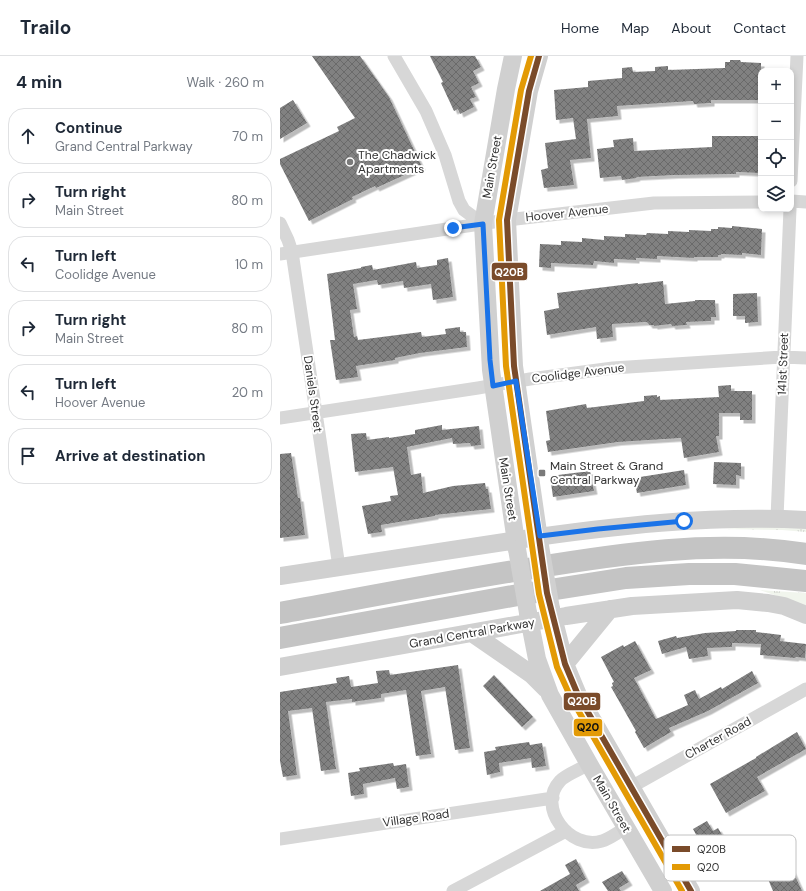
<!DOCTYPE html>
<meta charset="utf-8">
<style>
body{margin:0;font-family:"DM Sans",sans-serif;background:#f6f6f7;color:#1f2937}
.controls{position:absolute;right:12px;top:12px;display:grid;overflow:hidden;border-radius:8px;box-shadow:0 2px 6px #0003}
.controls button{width:36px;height:36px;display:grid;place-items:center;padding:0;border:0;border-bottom:1px solid #e0e1e3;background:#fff;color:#1f2937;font:20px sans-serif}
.stop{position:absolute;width:12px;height:12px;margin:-9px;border:3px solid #1a73e8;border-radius:50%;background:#fff}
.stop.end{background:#1a73e8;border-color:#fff;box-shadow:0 1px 4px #0008}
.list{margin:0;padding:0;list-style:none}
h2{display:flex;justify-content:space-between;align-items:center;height:52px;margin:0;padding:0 16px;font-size:17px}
h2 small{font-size:13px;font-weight:400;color:#747a83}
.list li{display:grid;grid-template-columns:26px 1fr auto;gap:12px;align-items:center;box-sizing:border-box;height:56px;margin:0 8px 8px;padding:0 8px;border:1px solid #e0e1e3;border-radius:16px}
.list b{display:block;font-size:15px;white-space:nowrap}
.list p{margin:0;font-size:13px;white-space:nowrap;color:#747a83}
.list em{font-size:13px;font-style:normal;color:#747a83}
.icon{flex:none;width:22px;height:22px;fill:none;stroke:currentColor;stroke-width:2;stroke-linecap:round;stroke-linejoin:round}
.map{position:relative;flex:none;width:526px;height:835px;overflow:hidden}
header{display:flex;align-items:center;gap:24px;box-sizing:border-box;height:56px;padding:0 20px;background:#fff;border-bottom:1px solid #e0e1e3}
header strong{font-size:19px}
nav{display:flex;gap:22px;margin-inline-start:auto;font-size:14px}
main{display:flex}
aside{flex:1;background:#fff}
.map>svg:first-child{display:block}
.grass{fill:url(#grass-tufts)}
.building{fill:url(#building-cross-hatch);filter:url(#shadow)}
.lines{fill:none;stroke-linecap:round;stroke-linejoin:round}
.minor{stroke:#d7d7d7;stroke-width:13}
.secondary{stroke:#d0d0d0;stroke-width:18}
.motorway{stroke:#c4c4c4;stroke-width:22}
.secondary-bridge{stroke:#d0d0d0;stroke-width:18}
.bus-1-casing{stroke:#fff;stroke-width:9}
.bus-2-casing{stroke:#fff;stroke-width:9}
.bus-1{stroke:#7a4b2a;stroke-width:6}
.bus-2{stroke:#e39a05;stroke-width:6}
.route{stroke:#1a73e8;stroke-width:5}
.poi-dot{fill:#7a7a7a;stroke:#fff;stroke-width:1.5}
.labels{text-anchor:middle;stroke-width:4;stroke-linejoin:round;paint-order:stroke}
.poi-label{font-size:12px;fill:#333;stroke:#fff;text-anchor:start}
.street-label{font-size:12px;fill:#333;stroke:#fff}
.key{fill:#fff;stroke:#c2c2c2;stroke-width:1}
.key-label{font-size:11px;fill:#333}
.line-badge{stroke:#fff;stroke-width:1.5}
.badge-label{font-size:11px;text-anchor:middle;font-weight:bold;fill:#fff}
.pale-badge-label{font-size:11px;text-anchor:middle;font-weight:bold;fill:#111}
</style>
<header>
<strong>Trailo</strong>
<nav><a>Home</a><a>Map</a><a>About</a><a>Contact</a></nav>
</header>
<main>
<aside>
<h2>4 min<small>Walk · 260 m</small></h2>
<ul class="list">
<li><svg class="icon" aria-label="ahead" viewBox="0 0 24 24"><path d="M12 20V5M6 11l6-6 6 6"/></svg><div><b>Continue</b><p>Grand Central Parkway</p></div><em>70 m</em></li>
<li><svg class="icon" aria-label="right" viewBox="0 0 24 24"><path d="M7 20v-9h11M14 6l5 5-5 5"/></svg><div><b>Turn right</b><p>Main Street</p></div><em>80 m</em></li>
<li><svg class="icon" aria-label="left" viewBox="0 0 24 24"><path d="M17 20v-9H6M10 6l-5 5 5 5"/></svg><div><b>Turn left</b><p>Coolidge Avenue</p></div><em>10 m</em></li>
<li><svg class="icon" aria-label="right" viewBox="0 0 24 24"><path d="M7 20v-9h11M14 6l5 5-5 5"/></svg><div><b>Turn right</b><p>Main Street</p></div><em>80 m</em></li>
<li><svg class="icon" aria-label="left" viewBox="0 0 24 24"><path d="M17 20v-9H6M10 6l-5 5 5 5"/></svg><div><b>Turn left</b><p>Hoover Avenue</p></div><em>20 m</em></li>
<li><svg class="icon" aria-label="arrive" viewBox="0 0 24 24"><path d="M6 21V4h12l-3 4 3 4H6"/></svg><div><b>Arrive at destination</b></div></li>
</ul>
</aside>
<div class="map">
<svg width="526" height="835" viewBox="0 0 526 835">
<defs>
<pattern id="grass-tufts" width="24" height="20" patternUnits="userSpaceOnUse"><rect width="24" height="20" fill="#f1f5ed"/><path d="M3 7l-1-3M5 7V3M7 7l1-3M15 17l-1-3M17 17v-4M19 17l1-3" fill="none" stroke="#cfd2cc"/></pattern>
<pattern id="building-cross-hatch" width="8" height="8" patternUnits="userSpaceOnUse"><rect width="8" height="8" fill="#818181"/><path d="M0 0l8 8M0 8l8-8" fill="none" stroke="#6a6a6a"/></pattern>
<filter id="shadow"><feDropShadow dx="3.5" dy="3.5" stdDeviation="0" flood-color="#0004"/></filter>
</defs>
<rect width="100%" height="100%" fill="#fff"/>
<path class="grass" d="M499,470L526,471V476L502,474L442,473Z
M480,534L526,537V550Z"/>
<path class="building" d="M32,0H80L109,41L142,111L96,132L95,130L72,141L73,143L29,165L0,108V103L59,75L57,71L75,62Z
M150,0H195L201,11L193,15L199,27L191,31L196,41L190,43L194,51L180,58L178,53L174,55L161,27L163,26Z
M450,4H460L461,6L481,7V44H431V47L414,48L413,45L337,50L338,60L307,63L311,102L290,104L294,129L264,132L261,114L268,112L265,87L296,83L293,62L276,64L274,34L308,31V25L342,22V12L352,11L353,16L375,15V11L388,10V14L445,12V6H450Z
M13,44L27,67L0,83V52Z
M432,80H481V117L456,116V118L395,119L356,121L357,122L342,124L341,120L320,122L317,93L334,91L333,84L353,82L354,95L432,91Z
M452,170L482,173L481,199L462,197V199L441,198V199H438V201H414V202L377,200V203L356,202V204L334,203V207L314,205L313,209L271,207V212L259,211L260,188L281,189V185L302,186V182L324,184V180L345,181V178L366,179L367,177L388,178V175L409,176V174L431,175V173H438V171L452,172Z
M168,202L173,241L153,244L151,228L124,232L123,225L98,229L97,224L73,228L77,253L70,254L74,281L77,280L78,284L141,276L142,281L166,278L165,273L180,271V276H186L187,291L140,297L115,302V304L76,310L78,321L56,324L50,284H55L47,218L81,212V211L92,209L93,214L136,206L137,212L157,209V204Z
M383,225L385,248L415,245V244H435L436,261H431V265L406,266L407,269L392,270L391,268L374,270V269H369L368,267L366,266L332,268L333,281L317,283L316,271L267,279L264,255L279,252L277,237L358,227V228Z
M477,237L478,266L465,267V260H453V238Z
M451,329V335H472V364H460V357H439V380H436L439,396L404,402L401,382L338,386L268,396L266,385L270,384L266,355L306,348L307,352L364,345V340L377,339V341L380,340V344L439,341L438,330Z
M162,369V374L199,370L201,389L191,390L190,387L173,388L172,382L127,391L131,419L141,417L143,437L173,430L205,427L206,433H208L211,453L155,459V460L101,469L102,476L88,478L82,450L111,445L110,440L118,439L113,411L75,416L71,378L86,377L87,384L109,381V382L135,378V374Z
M11,397L18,442H20L25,479L0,482V398Z
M434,406L461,407V420L456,419V429L433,428Z
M404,414L406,429L357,437L354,422Z
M310,415L314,435L273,441L270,420Z
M456,574H476V576L501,579L500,585L526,588L525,602L516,601L515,602L480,599L481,588L452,587V591L427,592L428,600L409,603L406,591L382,598L378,585L396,580L397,582L425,577L456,575Z
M355,585L371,614L354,622L376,663L408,649L404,639L415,634L419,643L441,631L442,633L472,615L478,627L428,655L389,672L391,676L364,692L355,676L356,675L331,631L333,630L332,627L334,626L321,601L343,589L344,591Z
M178,609L190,692L175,694L165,631L141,635L151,698L136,700L126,634L101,638V642L72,646V643L46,646L56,713L41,715L32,652L8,655L17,719L3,721L0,705V636L57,627L56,622L69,620L71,631L98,627L96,615L109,614L110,619Z
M214,619L253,661L242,671L203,630Z
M517,676L526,693L477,721L485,735L446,757L430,728L476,702V701Z
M249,686L250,689L262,687L266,710L252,712L251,702L219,707L220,716L207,719L204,696L216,694L215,691Z
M113,707L114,710L126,708L129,731L117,733L115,722L83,728L84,738L71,740L68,717L80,715L79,712Z
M427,765L433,775L438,772L445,784L420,799L413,787L419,784L413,773Z
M502,783L508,799L506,800L522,835H493L485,816L481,818L471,796Z
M296,803L306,823L296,829L299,835H260L290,818L285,809Z
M342,815L349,826L339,832L341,835H328L322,826Z"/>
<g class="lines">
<path class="minor" d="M114,0L146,55L165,99L179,145L184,154L203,168
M511,125L517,0
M511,145L526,146
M0,167L8,184L12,196L59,511
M0,198L227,164L374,147L481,146
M0,362L198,332L250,323L333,312L503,301L526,302
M497,462L510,153
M309,708C301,713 285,719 280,725C256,751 290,795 322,785C330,783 338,776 346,772
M351,731L526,633
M0,783L273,742
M173,835L286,775"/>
<path class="secondary" d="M233,0L226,33L203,168L211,314L237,493
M259,0L249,35L227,164L234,310L260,490
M0,520C79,508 158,496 237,484C332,470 429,459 526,464
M271,553L285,608L298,639L411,835
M248,557L257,603L270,639L309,708L383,835
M192,577L251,618L266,633
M285,608L330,553
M0,611L286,560L352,550L457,544L488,547L504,550L526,559"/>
<path class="motorway" d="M0,557C82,542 164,526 247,513C338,498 434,483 526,498
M0,582L238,539L346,522L409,518H455L526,525"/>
<path class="secondary-bridge" d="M260,490L271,553
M237,493L248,557"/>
<g class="bus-1-casing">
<path id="bus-1" d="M259,0L249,35L227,164L234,310L267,537L285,608L298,639L411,835"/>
</g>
<g class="bus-2-casing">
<path id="bus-2" d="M251,0L241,34L219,164L226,310L259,538L277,611L291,642L402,835"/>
</g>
<use href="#bus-1" class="bus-1"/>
<use href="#bus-2" class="bus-2"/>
</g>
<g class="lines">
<path class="route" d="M173,172L203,168L210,304L213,330L236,325L260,480L318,473L404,465"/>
</g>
<g class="poi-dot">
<circle cx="70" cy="106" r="4"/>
<rect x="258" y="413" width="8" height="8" rx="2"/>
</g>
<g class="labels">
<g class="poi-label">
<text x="78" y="103">The Chadwick<tspan x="78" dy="14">Apartments</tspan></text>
<text x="270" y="414">Main Street &amp; Grand<tspan x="270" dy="14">Central Parkway</tspan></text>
</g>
<g class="street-label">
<text transform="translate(212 111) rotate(-80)" y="4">Main Street</text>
<text transform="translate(287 157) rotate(-6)" y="4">Hoover Avenue</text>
<text transform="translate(503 308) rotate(-88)" y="4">141st Street</text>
<text transform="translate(298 317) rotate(-7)" y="4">Coolidge Avenue</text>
<text transform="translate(33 338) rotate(82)" y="4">Daniels Street</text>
<text transform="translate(228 433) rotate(81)" y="4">Main Street</text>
<text transform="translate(192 577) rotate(-10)" y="4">Grand Central Parkway</text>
<text transform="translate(438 682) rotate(-29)" y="4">Charter Road</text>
<text transform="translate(332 748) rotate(60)" y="4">Main Street</text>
<text transform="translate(136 762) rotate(-8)" y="4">Village Road</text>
</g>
</g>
<rect x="384" y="779" width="132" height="46" rx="6" class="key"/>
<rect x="392" y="790" width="18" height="6" fill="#7a4b2a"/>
<rect x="392" y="808" width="18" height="6" fill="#e39a05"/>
<g class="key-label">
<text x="417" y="797">Q20B</text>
<text x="417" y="815">Q20</text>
</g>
<g class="line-badge">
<rect x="211" y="206" width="37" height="19" rx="4" fill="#7a4b2a"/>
<rect x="283" y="636" width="38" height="19" rx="4" fill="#7a4b2a"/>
<rect x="293" y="662" width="30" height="19" rx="4" fill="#e39a05"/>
</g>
<g class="badge-label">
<text x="229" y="220">Q20B</text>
<text x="302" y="649">Q20B</text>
</g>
<g class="pale-badge-label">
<text x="308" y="675">Q20</text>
</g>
</svg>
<div class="controls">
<button>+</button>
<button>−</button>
<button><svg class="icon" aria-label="locate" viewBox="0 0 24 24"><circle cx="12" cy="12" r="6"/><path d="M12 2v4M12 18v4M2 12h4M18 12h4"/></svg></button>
<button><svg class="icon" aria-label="layers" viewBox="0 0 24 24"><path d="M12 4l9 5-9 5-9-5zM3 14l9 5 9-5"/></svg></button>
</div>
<div class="stop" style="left:404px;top:465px"></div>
<div class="stop end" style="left:173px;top:172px"></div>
</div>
</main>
